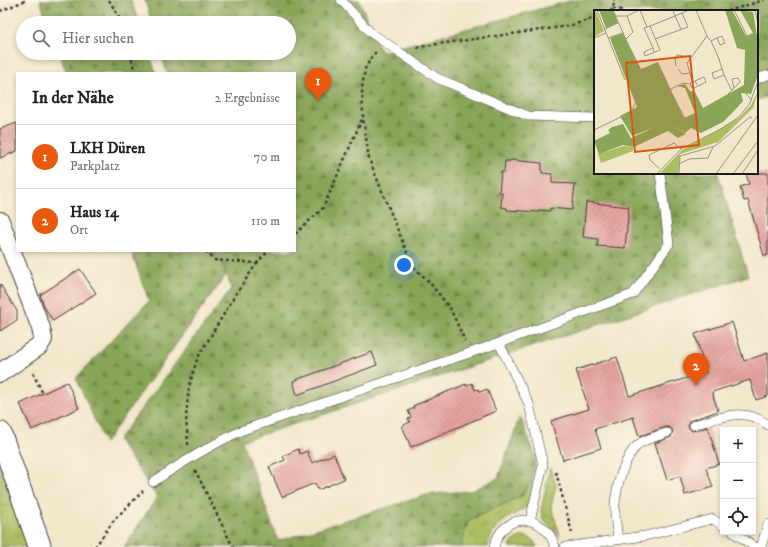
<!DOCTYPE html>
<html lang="de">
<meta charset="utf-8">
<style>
body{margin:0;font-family:"IM FELL DW Pica",serif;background:#f6f6f6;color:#222}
.controls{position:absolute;right:12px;bottom:12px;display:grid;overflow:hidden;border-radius:0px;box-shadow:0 2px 6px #0003}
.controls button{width:36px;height:36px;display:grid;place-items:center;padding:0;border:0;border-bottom:1px solid #e0e0e0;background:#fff;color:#222;font:20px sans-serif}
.you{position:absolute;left:404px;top:265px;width:14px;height:14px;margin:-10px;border:3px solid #fff;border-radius:50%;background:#1a73e8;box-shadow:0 0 0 6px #1a73e833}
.badge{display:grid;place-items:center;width:26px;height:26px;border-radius:50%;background:#ea580c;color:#fff;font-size:13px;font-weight:700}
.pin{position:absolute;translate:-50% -33px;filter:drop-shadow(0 1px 2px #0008)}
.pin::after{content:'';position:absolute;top:21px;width:14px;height:12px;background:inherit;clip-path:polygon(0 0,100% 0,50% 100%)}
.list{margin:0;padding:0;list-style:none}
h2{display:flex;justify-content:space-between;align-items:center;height:52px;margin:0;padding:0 16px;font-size:17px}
h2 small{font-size:13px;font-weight:400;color:#767676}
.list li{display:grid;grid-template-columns:26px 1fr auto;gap:12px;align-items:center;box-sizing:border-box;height:64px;padding:0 16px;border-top:1px solid #e0e0e0}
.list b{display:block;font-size:15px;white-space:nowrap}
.list p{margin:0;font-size:13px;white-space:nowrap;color:#767676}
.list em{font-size:13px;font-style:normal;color:#767676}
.icon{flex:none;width:22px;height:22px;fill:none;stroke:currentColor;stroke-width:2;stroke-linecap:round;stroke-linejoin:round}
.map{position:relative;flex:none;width:768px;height:547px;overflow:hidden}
.search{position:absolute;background:#fff;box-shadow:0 2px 6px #0003;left:16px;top:16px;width:280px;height:44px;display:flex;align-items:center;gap:10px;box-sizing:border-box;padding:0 14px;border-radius:22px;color:#767676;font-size:15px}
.panel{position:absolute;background:#fff;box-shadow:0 2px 6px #0003;left:16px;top:72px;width:280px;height:180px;border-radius:0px}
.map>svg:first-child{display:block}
.grass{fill:url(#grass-tufts);stroke:#646d3f}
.forest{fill:url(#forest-firs);stroke:#52603a}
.building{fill:url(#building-hatch)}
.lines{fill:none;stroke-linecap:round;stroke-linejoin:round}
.service-casing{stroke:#3c3a36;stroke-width:10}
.minor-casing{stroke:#3c3a36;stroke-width:20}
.tertiary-casing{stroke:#3c3a36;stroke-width:24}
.path{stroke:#3c3a36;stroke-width:2.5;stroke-dasharray:3 3;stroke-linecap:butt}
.service{stroke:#fff;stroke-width:9}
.minor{stroke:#fff;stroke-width:18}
.tertiary{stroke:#fff;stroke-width:22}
.inset-road{fill:none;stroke:#9c9684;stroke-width:1}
.view{fill:#de560d;fill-opacity:0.15;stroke:#de560d;stroke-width:2}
.inset-edge{fill:none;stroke:#1c1c1c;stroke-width:2}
</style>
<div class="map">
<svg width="768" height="547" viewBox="0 0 768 547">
<defs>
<pattern id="grass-tufts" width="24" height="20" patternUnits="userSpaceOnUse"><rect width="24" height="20" fill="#acbe62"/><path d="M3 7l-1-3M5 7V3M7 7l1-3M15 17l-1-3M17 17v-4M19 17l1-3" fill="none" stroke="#93a354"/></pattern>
<pattern id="forest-firs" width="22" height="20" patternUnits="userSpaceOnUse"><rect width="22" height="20" fill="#89a558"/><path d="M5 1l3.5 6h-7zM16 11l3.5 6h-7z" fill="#6f8648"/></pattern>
<pattern id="building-hatch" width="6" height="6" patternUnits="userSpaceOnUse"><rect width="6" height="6" fill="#e4a39d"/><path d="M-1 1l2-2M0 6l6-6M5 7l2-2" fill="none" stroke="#c38c87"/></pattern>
</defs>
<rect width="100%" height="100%" fill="#fcf5e5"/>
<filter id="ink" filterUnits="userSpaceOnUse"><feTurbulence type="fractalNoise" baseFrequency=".025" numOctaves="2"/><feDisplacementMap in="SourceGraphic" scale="8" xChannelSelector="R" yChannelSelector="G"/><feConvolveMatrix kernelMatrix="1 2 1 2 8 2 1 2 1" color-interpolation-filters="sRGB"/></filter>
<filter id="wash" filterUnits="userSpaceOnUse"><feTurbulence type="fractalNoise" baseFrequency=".012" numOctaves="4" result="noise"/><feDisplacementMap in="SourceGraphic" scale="16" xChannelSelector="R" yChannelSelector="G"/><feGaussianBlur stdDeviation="0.9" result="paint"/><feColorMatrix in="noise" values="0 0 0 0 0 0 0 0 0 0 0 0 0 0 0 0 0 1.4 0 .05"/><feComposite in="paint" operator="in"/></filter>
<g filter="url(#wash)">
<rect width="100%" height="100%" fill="#f1e7ca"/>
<path class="grass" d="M0,463L30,547H0Z
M550,468L556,485L551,506L560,536L543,520L541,511Z
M532,479L533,488L528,506C511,517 491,524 488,547H461L468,521L523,495Z
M524,536L533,540L537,547H509L515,539Z"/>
<path class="forest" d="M40,0H131L139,23H48Z
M145,0H359L381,52L573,0H768V96L757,100V11H595V173H718L748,276L242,441L278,541L430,494L471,491L498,478L520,416L536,457L532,479L523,495L468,521L461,547H124L157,497L118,440L231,289L220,251H295V73H167L161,53H289V23H152Z
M59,53H149L156,73H67Z
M131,251H218L226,275L105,443L76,378L149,301Z"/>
<g id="blocks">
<path class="building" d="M17,123V151L0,158V129Z
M511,160L542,163V173L552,174V183L575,184L572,210L550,208V211L539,210V212L507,210V208L501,207L502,192H499L501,172H504L505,161H510Z
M746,173H768V255L764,256L748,200L744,201L740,187L749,184Z
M586,202L629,207L625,248L597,246L598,239L583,237Z
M80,269L96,293L53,321L45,308L40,295Z
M0,284L17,311V320L0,331Z
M732,322L744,361L768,353V396L756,400L750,380L712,392L718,411L689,421L688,427L692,431L708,427L719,464L706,468L713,487L685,495L680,476L667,480L655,443L671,437L673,431L671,428L666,427L639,436L633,417L595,429L601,448L563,460L551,421L589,409L576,370L617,357L629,396L706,372L695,334Z
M372,352L377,365L297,395L293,381Z
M67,382L79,408L32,430L20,404Z
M472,383L475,390L478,389L480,392L487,389L496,411L411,447L402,426L410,422L408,419L411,417L408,411L414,408L413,406L466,384V386Z
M298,449L300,454L307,451L312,463L334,454L344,479L318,490L315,483L282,497L269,467L285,460L283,456Z"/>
</g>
</g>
<g filter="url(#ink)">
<use href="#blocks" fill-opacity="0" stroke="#3c3a36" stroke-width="1"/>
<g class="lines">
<g class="service-casing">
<path id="service" d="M341,0L370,32L437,78L528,116L595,118
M757,79L768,75
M499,343L529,404L543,465L530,521
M694,425C720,418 744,406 768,425
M153,482C183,462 210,445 243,430L499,343L633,294L669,244L660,173
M733,532L755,547
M618,540C617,528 614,515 615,503C617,485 624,456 639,444C647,438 658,436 667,433
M494,547C502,511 546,512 555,547
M565,547L645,536L713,519L723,526
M761,547L768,524"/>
</g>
<g class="minor-casing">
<path id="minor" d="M0,221L41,328L43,339L39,346L0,373"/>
</g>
<g class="tertiary-casing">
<path id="tertiary" d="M0,433L40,547"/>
</g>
<path class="path" d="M109,0L122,23
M613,9H618L624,11
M0,11L27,0
M610,11L613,9L614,0
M728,11L764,0
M417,48L424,46L569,26L595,18
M376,52L371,58L365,69L362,88L363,117L369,159L412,265L429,282L450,308L465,341
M130,53L135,73
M295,234L323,208L363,117
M206,251L214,260L257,263L268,251
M33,373L42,392
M188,445L186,416L189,387L197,359L237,292L257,263
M195,470L233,547
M556,472L572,533
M95,547L114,520L143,491"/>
<use href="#service" class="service"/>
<use href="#minor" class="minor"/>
<use href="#tertiary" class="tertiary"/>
</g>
</g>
<g transform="translate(594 10)">
<rect width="164" height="164" fill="#f1e7ca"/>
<path d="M2,1L10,21L0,27V3ZM164,81L159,98L124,132L86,144L84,164H65L88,140L145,108L157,95ZM30,136L39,137V141L7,153L4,144Z" fill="#acbe62"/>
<path d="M5,0H19L24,13L12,18ZM131,0H138L152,26L159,23L146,0L159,2L164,32V65L157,84L147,83L149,91L139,102L129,112L107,123L97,118L91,123L72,111L92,124L84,128L74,121L40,137L29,135L5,144L0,131L16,123L14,120L18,117L29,114L37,128L61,117L38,126L26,106L43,97L16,28L29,23L47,59L64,52L90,108L101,103L91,78L83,76L91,74L96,81L101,82L109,98L150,75L151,40L143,38Z" fill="#89a558"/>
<path class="inset-road" d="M3,0L31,70M46,0L53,17M140,0L161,42V60L152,84L158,90M161,0L164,14M22,6H33L39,22L31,30M33,6L45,0M56,16L50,18L59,38M11,19L24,13M87,19L81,6L95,0M113,26L117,31L125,49L130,65L120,69L118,63L128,59M0,28L12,23M14,28L28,23M61,29L94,17L88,3M117,31L123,28L126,35L131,33L128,26L123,28M60,42L59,38L50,42L51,46L66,40L56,16L81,6L79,0M82,56L81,49L83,45L96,47M84,59L88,64L97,63M47,64L62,61L68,65L96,118M130,65L138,81M98,71L93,53L113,26L102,0M101,71L110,67L112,72L100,78L97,77L96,73L101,71L103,75M75,80L89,73L95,74M134,84L140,78L138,69L144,68L146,72L140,78M0,120L37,102L48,79L47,64L19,0M85,154L95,149L114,148L119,137M66,159L56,150L55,145L80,133L87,139M63,164L87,139L125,120L145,107L156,93L164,71M85,164L86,146L121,136L156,107L158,108M122,164L164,105M139,164L164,131M148,164L164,140"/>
<path class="view" d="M96,46L105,135L41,142L32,53Z"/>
<rect width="164" height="164" class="inset-edge"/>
</g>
</svg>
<div class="controls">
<button>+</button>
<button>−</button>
<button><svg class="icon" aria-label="locate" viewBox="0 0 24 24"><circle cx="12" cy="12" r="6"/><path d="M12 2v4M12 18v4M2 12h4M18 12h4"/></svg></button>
</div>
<div class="you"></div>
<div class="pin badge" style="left:318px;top:101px">1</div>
<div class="pin badge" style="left:696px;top:386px">2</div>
<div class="search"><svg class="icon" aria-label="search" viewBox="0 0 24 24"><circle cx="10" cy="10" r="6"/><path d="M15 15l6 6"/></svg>Hier suchen</div>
<section class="panel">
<h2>In der Nähe<small>2 Ergebnisse</small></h2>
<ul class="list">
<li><span class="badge">1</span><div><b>LKH Düren</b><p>Parkplatz</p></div><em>70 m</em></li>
<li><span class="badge">2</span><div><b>Haus 14</b><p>Ort</p></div><em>110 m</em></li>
</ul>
</section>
</div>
